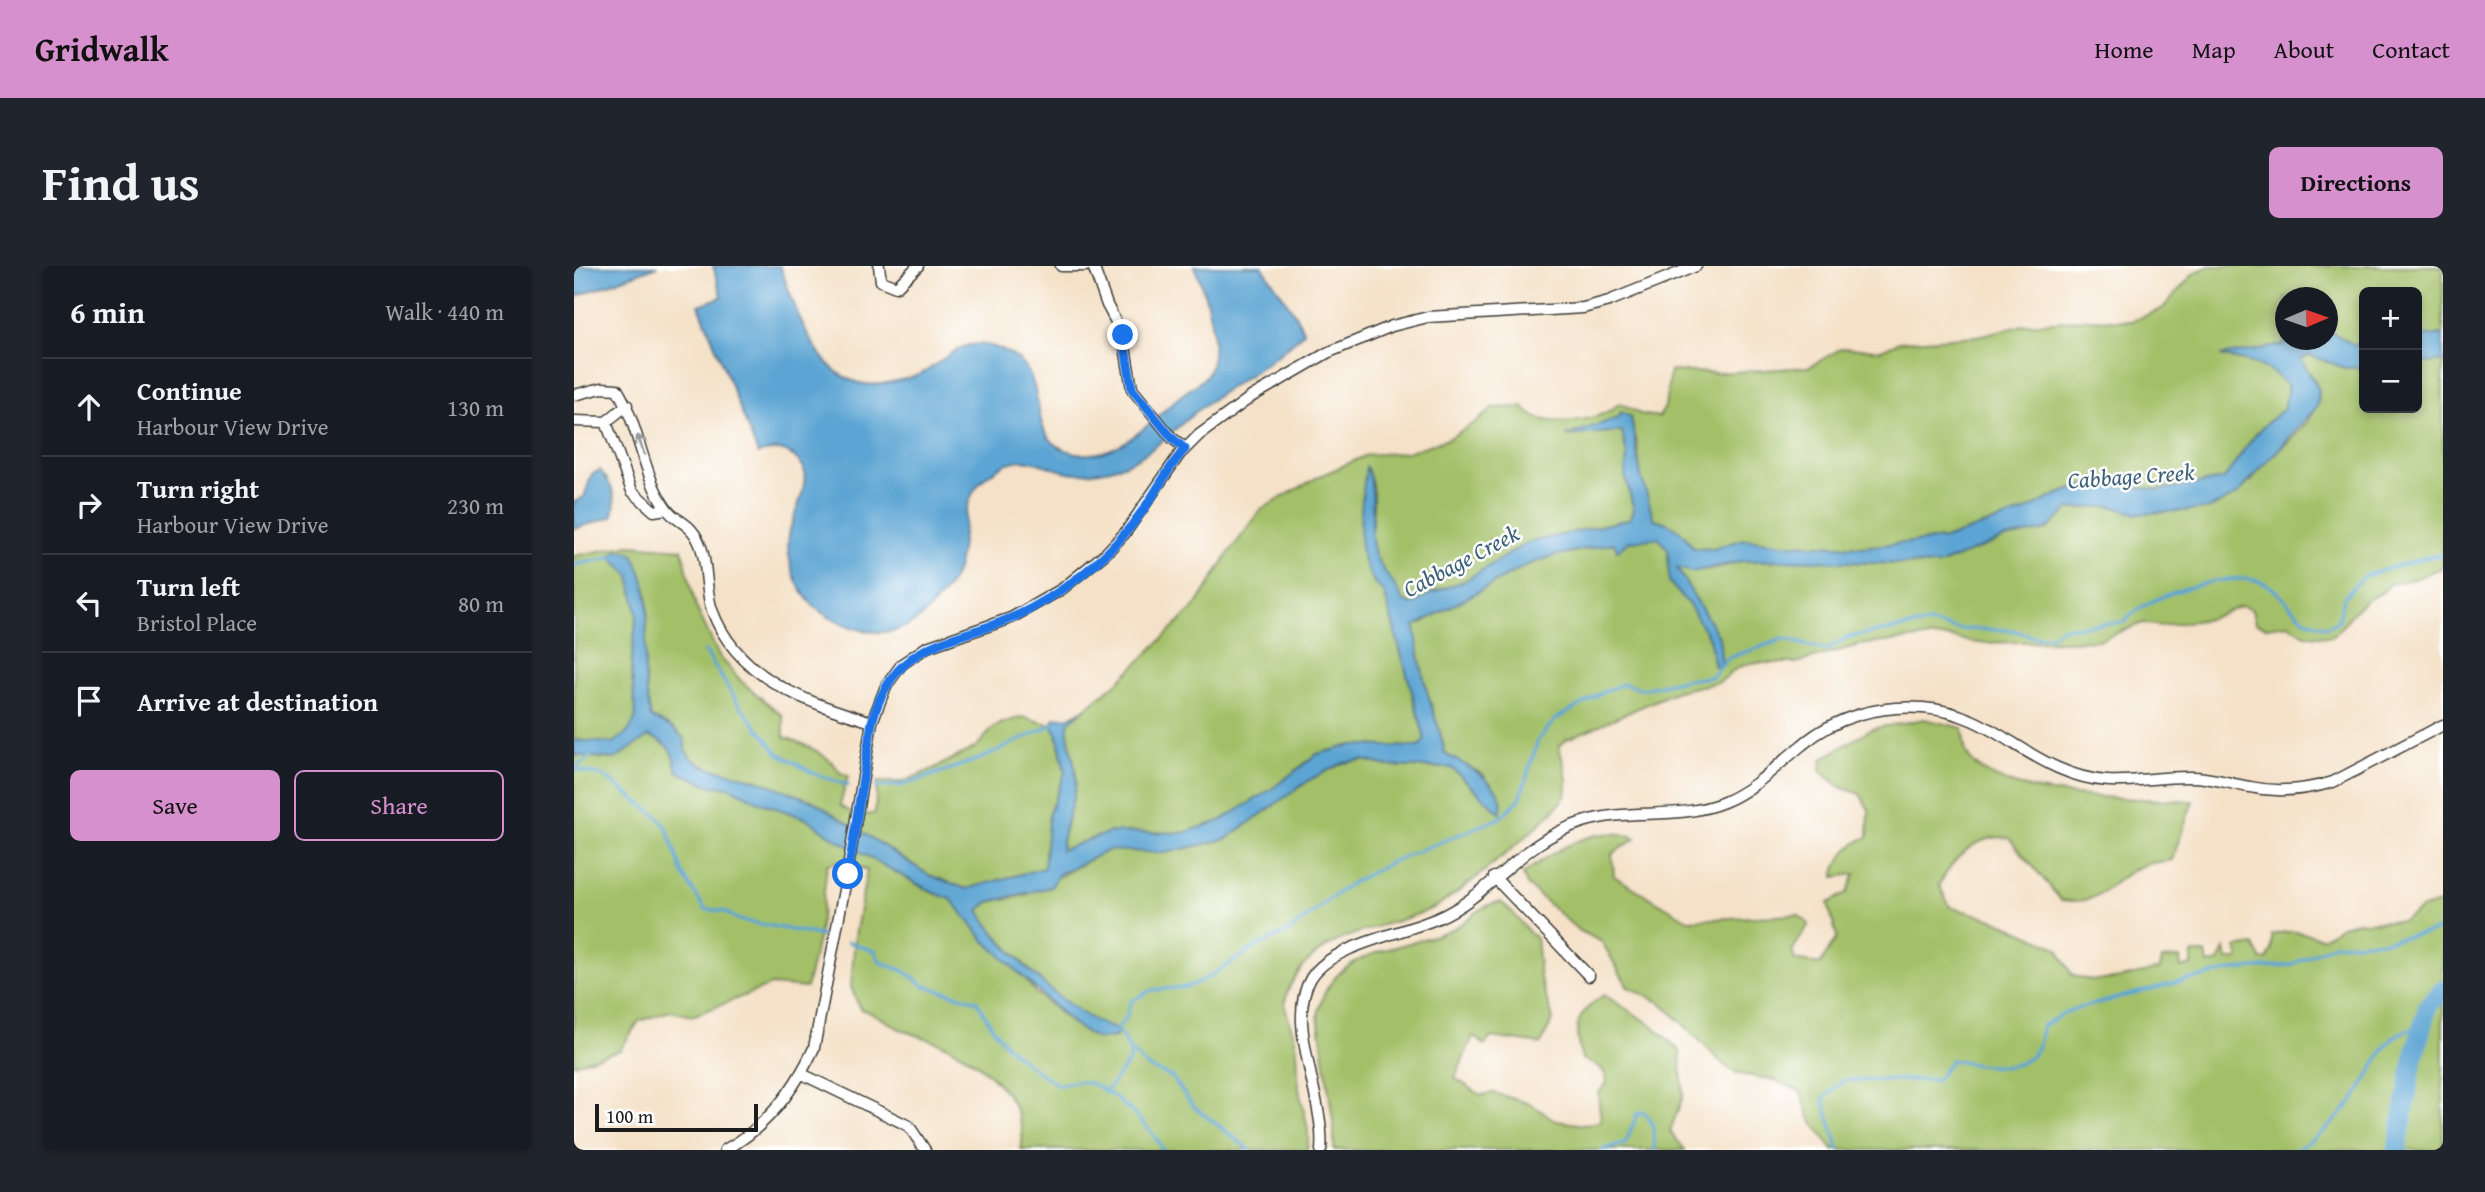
<!DOCTYPE html>
<meta charset="utf-8">
<style>
body{margin:0;font-family:"Gentium Book Plus",serif;background:#20242c;color:#f1f3f6}
.controls{position:absolute;right:21px;top:21px;display:grid;overflow:hidden;border-radius:10px;box-shadow:0 4px 10px #0003}
.controls button{width:63px;height:63px;display:grid;place-items:center;padding:0;border:0;border-bottom:2px solid #363941;background:#171b24;color:#f1f3f6;font:35px sans-serif}
.compass{position:absolute;left:1701px;top:21px;width:63px;height:63px;border-radius:50%;background:#171b24;box-shadow:0 4px 10px #0003;rotate:88deg}
.scale{position:absolute;left:21px;bottom:18px;width:163px;box-sizing:border-box;padding-left:7px;border:4px solid #1c1c1c;border-top:0;font-size:19px;line-height:24px;white-space:nowrap;color:#1c1c1c;-webkit-text-stroke:5px #fff;paint-order:stroke}
.stop{position:absolute;width:21px;height:21px;margin:-16px;border:5px solid #1a73e8;border-radius:50%;background:#fff}
.stop.end{background:#1a73e8;border-color:#fff;box-shadow:0 2px 7px #0008}
.list{margin:0;padding:0;list-style:none}
h2{display:flex;justify-content:space-between;align-items:center;height:91px;margin:0;padding:0 28px;font-size:30px}
h2 small{font-size:23px;font-weight:400;color:#9ea1a6}
.list li{display:grid;grid-template-columns:46px 1fr auto;gap:21px;align-items:center;box-sizing:border-box;height:98px;padding:0 28px;border-top:2px solid #363941}
.list b{display:block;font-size:26px;white-space:nowrap}
.list p{margin:0;font-size:23px;white-space:nowrap;color:#9ea1a6}
.list em{font-size:23px;font-style:normal;color:#9ea1a6}
.actions{display:flex;gap:14px;padding:21px 28px}
.actions a{flex:1;padding:16px 0;border:2px solid #d690ce;border-radius:10px;text-align:center;font-size:24px;color:#d690ce}
.actions .main{background:#d690ce;color:#111}
.icon{flex:none;width:38px;height:38px;fill:none;stroke:currentColor;stroke-width:2;stroke-linecap:round;stroke-linejoin:round}
.map{position:relative;flex:none;width:1869px;height:884px;overflow:hidden;border-radius:10px}
header{display:flex;align-items:center;gap:42px;box-sizing:border-box;height:98px;padding:0 35px;background:#d690ce;color:#111}
header strong{font-size:33px}
nav{display:flex;gap:38px;margin-inline-start:auto;font-size:24px}
.intro{display:flex;align-items:center;justify-content:space-between;box-sizing:border-box;height:168px;padding:0 42px}
h1{margin:0;font-size:49px}
.button{padding:18px 32px;border-radius:10px;background:#d690ce;color:#111;font-size:24px;font-weight:700}
main{display:flex;gap:42px;padding:0 42px}
aside{flex:1;background:#171b24;border-radius:10px;box-shadow:0 4px 10px #0003}
.map>svg:first-child{display:block}
.green{fill:#a3c068;stroke:#606e42;stroke-width:2}
.water{fill:#5ca4d3;stroke:#3c6078;stroke-width:2}
.lines{fill:none;stroke-linecap:round;stroke-linejoin:round}
.stream{stroke:#5ca4d3;stroke-width:3.5}
.river{stroke:#5ca4d3;stroke-width:19}
.street-casing{stroke:#3c3a36;stroke-width:13}
.street{stroke:#fff;stroke-width:10}
.oneway{stroke:#999}
.route{stroke:#1a73e8;stroke-width:9}
.labels{text-anchor:middle;stroke-width:5;stroke-linejoin:round;paint-order:stroke}
.water-label{font-size:23px;font-style:italic;fill:#3c6078;stroke:#fff}
</style>
<header>
<strong>Gridwalk</strong>
<nav><a>Home</a><a>Map</a><a>About</a><a>Contact</a></nav>
</header>
<div class="intro"><h1>Find us</h1><a class="button">Directions</a></div>
<main>
<aside>
<h2>6 min<small>Walk · 440 m</small></h2>
<ul class="list">
<li><svg class="icon" aria-label="ahead" viewBox="0 0 24 24"><path d="M12 20V5M6 11l6-6 6 6"/></svg><div><b>Continue</b><p>Harbour View Drive</p></div><em>130 m</em></li>
<li><svg class="icon" aria-label="right" viewBox="0 0 24 24"><path d="M7 20v-9h11M14 6l5 5-5 5"/></svg><div><b>Turn right</b><p>Harbour View Drive</p></div><em>230 m</em></li>
<li><svg class="icon" aria-label="left" viewBox="0 0 24 24"><path d="M17 20v-9H6M10 6l-5 5 5 5"/></svg><div><b>Turn left</b><p>Bristol Place</p></div><em>80 m</em></li>
<li><svg class="icon" aria-label="arrive" viewBox="0 0 24 24"><path d="M6 21V4h12l-3 4 3 4H6"/></svg><div><b>Arrive at destination</b></div></li>
</ul>
<div class="actions"><a class="main">Save</a><a>Share</a></div>
</aside>
<div class="map">
<svg width="1869" height="884" viewBox="0 0 1869 884">
<rect width="100%" height="100%" fill="#fff"/>
<filter id="ink" filterUnits="userSpaceOnUse"><feTurbulence type="fractalNoise" baseFrequency=".0143" numOctaves="2"/><feDisplacementMap in="SourceGraphic" scale="14" xChannelSelector="R" yChannelSelector="G"/><feConvolveMatrix kernelMatrix="1 2 1 2 8 2 1 2 1" color-interpolation-filters="sRGB"/></filter>
<filter id="wash" filterUnits="userSpaceOnUse"><feTurbulence type="fractalNoise" baseFrequency=".00686" numOctaves="4" result="noise"/><feDisplacementMap in="SourceGraphic" scale="28" xChannelSelector="R" yChannelSelector="G"/><feGaussianBlur stdDeviation="1.57" result="paint"/><feColorMatrix in="noise" values="0 0 0 0 0 0 0 0 0 0 0 0 0 0 0 0 0 1.4 0 .05"/><feComposite in="paint" operator="in"/></filter>
<g filter="url(#wash)">
<rect width="100%" height="100%" fill="#f4e1c7"/>
<path class="green" d="M1635,0H1869V68L1843,71V26H1790V78L1780,79L1754,64V32H1712L1710,79L1649,90C1677,99 1693,94 1714,121L1710,143C1680,164 1671,185 1650,213L1585,224L1520,216L1484,228L1449,246L1370,273L1289,281L1211,278L1170,273L1139,283L1119,282C1111,266 1098,257 1080,253L1067,210L1062,172L1044,152L996,169L1048,165L1053,190L1051,209L1060,245L1056,253L953,277L890,315L858,327L838,339L829,336C823,318 808,306 801,288C791,261 808,230 792,202L800,317L810,325L851,474L845,481L778,479L743,488L698,523L646,555L609,567L536,566L487,584C489,563 502,528 502,512C501,493 492,474 494,456L543,417L622,340L654,288L688,243L744,211L793,189L833,186L874,173L905,154L918,142L948,141C953,145 960,152 966,153C990,159 1028,154 1046,137L1066,148L1085,151L1091,141L1096,105L1145,107L1235,101L1268,82L1307,84L1325,76L1403,70L1454,58L1515,53L1558,55L1588,43L1620,7Z
M1734,89L1771,102L1790,101V142H1843V98L1869,95V301L1843,312L1816,318C1808,329 1803,328 1793,334C1777,344 1771,361 1757,371L1731,369L1714,358L1692,361L1681,357L1678,344L1668,340L1634,353L1587,360L1569,357L1525,374L1404,377L1373,371L1345,372L1285,379L1222,397H1176L1163,402L1146,416L1103,425L991,474L985,480C988,494 998,519 990,532C978,552 881,631 859,642C812,664 750,663 720,713C703,739 715,749 721,773C725,788 723,806 725,821C727,843 738,861 733,884H447C457,839 410,798 375,781C359,773 340,770 324,762C309,754 304,748 286,743L277,721L281,670L293,604L264,595L253,599L245,669L232,722L197,719L119,750L96,745L65,755L46,784L0,798V489L41,493L75,470C95,477 99,484 103,505L137,520L156,521L185,536L233,553L260,572L357,626L377,633L410,674L444,704L462,727L501,760L523,773L543,763C496,755 447,694 414,660L405,644L415,636L452,629L535,583L591,587L652,573L737,513L769,497L789,494L814,500L878,502L926,546L910,509L871,488C868,469 861,453 856,435C848,412 844,384 841,360L951,300L979,290L1041,277L1043,284L1056,275L1085,272L1094,283C1093,330 1122,335 1135,373C1139,381 1139,392 1141,401L1147,400L1145,371L1102,301L1138,304L1168,295L1212,294L1364,299L1431,272L1472,264L1495,243L1537,240L1563,248L1678,215C1691,189 1748,158 1745,126C1744,116 1732,102 1726,93Z
M55,279L108,283L122,341L145,390L168,416L209,450L210,471C225,475 260,491 265,506L274,510L266,539C275,547 289,551 301,547L303,516H329L359,503L402,481L421,460L435,455L449,451L478,459L483,467L491,507L475,547L470,602L393,623L355,609L239,535L183,514L129,500L117,492L111,484V474C101,462 91,457 77,452C74,436 71,420 71,404C69,356 84,334 58,287L44,284L36,290L56,310L63,347L57,399L62,452L54,466L39,478L0,474V290Z
M1350,453L1389,462C1390,469 1389,481 1393,488C1418,537 1570,532 1619,535L1598,594C1589,596 1578,596 1570,599C1535,612 1531,641 1487,634L1435,572C1403,567 1379,592 1365,619L1376,641L1422,654L1483,682L1498,709C1526,721 1557,709 1586,703L1588,693L1606,692L1607,702L1618,699V688L1632,687L1634,698L1645,696L1651,683L1653,694H1663L1665,691L1662,682L1680,679L1687,693L1693,694L1698,684V669C1717,663 1729,666 1748,672L1768,660L1783,656L1828,655L1849,642L1869,636V884H1259L1236,852L1227,826L1201,814L1165,808L1151,800L1088,737L1054,721L1028,676L1004,664L953,619L949,608C980,585 1023,556 1062,572L1038,588L1040,610L1114,654L1224,649L1235,658L1218,685L1221,694L1246,699L1263,671L1254,637L1273,627L1281,608L1260,611C1264,591 1275,578 1294,571L1295,544L1286,528L1266,521L1247,505L1248,493L1297,463Z
M926,636C941,644 948,662 962,672L966,712L979,753L967,778L917,771L911,779L899,770L881,812L907,829L920,827L957,838L982,855L1012,859L1027,855L1024,827L1033,817C1033,801 1020,798 1008,793C998,761 1002,747 1030,729L1078,759L1106,785L1109,830L1096,865L1111,884H760V862L744,749C755,680 829,686 880,662C896,654 907,638 926,636Z"/>
<path class="water" d="M0,0H84L0,31Z
M139,0H206C224,49 248,134 317,116C329,113 342,112 352,105C377,89 390,70 423,82C486,104 444,165 492,184C537,202 574,158 605,131C613,124 628,117 633,108C649,84 631,24 620,0H688L721,48L730,66C705,92 666,114 636,135C598,161 576,198 526,205C516,207 504,208 494,206C470,202 453,186 428,200C379,226 396,265 382,306C378,318 369,328 361,337C330,375 293,372 253,350C231,337 218,313 215,289C209,257 235,233 230,202C218,184 204,180 184,188L125,39L148,31Z
M1754,64L1780,79L1790,78V101L1771,102L1735,89L1727,93L1745,124L1743,141L1663,229L1634,243L1563,248L1537,240L1495,243L1472,264L1431,272L1364,299L1212,294L1168,295L1118,306L1103,302L1145,371L1148,400L1141,401L1135,372L1115,339L1095,316L1094,283L1085,272L1056,275L1043,285L1040,277L979,290L951,300L841,360C844,384 848,412 856,435C861,453 868,469 871,488C889,497 937,520 926,547L878,502L814,500L789,494L769,497L737,513L652,573L591,587L535,584L485,608L477,621L415,636L405,644C424,680 503,756 543,763L542,771L523,773L501,760L410,674L377,633L358,626L260,572L233,553L185,536L156,521L137,520L103,505C99,484 95,477 75,470L41,493L0,489V474L39,477L54,466L62,452L57,399L63,347L56,310L36,290L44,284L58,287C83,331 70,357 71,403C71,420 74,436 77,452C91,457 101,462 111,474V484L117,492L129,500L183,514L239,535L355,609L392,623L470,602L475,547L491,507L483,467L478,459L481,452L496,451L511,443L494,457C492,474 502,493 502,512C502,536 488,559 487,584L536,566L609,567L646,555L698,523L743,488L778,479L845,481L851,473L810,326C774,296 788,241 792,200C806,233 792,262 801,288C807,306 823,318 829,335L838,339L858,327L890,315L953,277L1056,253L1060,244L1051,209L1053,190L1048,165L992,170L1044,152L1047,146L1057,151L1067,210L1080,253C1098,257 1111,266 1119,282L1139,283L1170,273L1211,278L1289,281L1370,273L1449,246L1484,228L1520,216L1585,224L1650,213C1670,185 1680,164 1710,143L1714,121C1696,98 1674,95 1646,90L1710,79L1711,65L1712,74H1754Z
M1869,68V95L1843,98V71Z
M26,204C37,217 45,234 38,251L0,263V236L10,231L18,208Z"/>
<g class="lines">
<path class="stream" d="M0,299L39,291
M131,385L164,437L204,487L241,508L274,519
M0,504L16,490
M3,504L30,510L83,550L93,562L109,609L131,643L149,645L165,654L250,670
M302,521L330,519L408,492L478,459
M274,676L301,685L306,696L330,705L351,720L403,735C427,780 441,791 484,819C492,818 503,814 511,816C536,821 578,862 589,884
M531,827L555,795L557,786
M676,884L619,840L598,811L574,801L557,786L543,763L552,752L557,735L578,724L613,721L633,712L685,679L716,665L774,619L817,596L926,552L946,533L964,474L982,453L1029,426L1049,418L1069,423L1110,414L1138,411L1154,392L1210,373L1252,384L1274,371L1356,357L1383,363L1438,364L1462,371L1477,370L1487,362L1551,356C1566,330 1667,300 1694,319C1720,337 1716,352 1753,361L1764,355L1770,331L1790,310L1857,290H1869
M1029,884L1052,877L1063,848L1070,846L1079,858L1081,884
M1265,884L1249,833L1270,814H1363L1377,794C1414,801 1466,814 1468,760L1495,745L1608,715L1660,704L1717,699L1760,678L1811,675L1869,663
M1721,884C1746,871 1765,853 1782,830C1797,811 1805,780 1826,767C1831,764 1841,764 1847,762"/>
<path class="river" d="M1823,884L1839,795L1854,739L1869,724"/>
</g>
</g>
<g filter="url(#ink)">
<g class="lines">
<g class="street-casing">
<path id="street" d="M305,0L307,15L322,21L344,0
M487,0H512
M519,0L533,39L549,69L558,123L598,172L611,182
M0,129L28,122L43,123C65,158 69,211 92,242C102,257 118,255 127,281C134,301 131,323 138,344C163,413 234,437 298,456
M0,155L32,156L58,225L80,245L92,243
M32,156L53,139
M920,611L1015,710
M228,808L335,860L351,884
M151,884C193,861 220,825 240,782L273,608L298,456L312,420L328,398L353,381L437,352L488,323L532,287L551,267L605,189L625,169L677,131L753,87L818,60L854,51L1009,42L1035,35L1122,0
M747,884C752,834 710,756 737,712C758,678 829,668 864,652C919,628 945,576 1009,556C1056,541 1104,555 1150,536C1181,523 1202,500 1228,479C1262,450 1306,439 1349,442C1407,446 1436,481 1484,502C1538,526 1566,510 1618,511C1638,511 1657,518 1676,521C1704,527 1732,524 1759,516L1869,459"/>
</g>
<use href="#street" class="street"/>
</g>
<defs><path id="oneway-shaft" d="M-6 0H5M1.5-3L5.5 0L1.5 3" fill="none" stroke-width="1.6" stroke-linecap="round" stroke-linejoin="round" transform="scale(1.75)"/></defs>
<use class="oneway" href="#oneway-shaft" transform="translate(67 179) rotate(-110)"/>
</g>
<g class="lines" filter="url(#ink)">
<path class="route" d="M274,608L298,456C323,364 389,380 458,342C501,318 541,285 569,244C584,224 594,201 611,183L598,172L558,123L549,69"/>
</g>
<g class="labels">
<g class="water-label">
<text transform="translate(1557 210) rotate(-4)" y="8">Cabbage Creek</text>
<text transform="translate(887 295) rotate(-28)" y="8">Cabbage Creek</text>
</g>
</g>
</svg>
<div class="controls">
<button>+</button>
<button>−</button>
</div>
<svg class="compass" viewBox="-18 -18 36 36"><path d="M0-13l5 13h-10z" fill="#e53935"/><path d="M0 13l5-13h-10z" fill="#9ea1a6"/></svg>
<div class="scale">100 m</div>
<div class="stop" style="left:274px;top:608px"></div>
<div class="stop end" style="left:549px;top:69px"></div>
</div>
</main>
